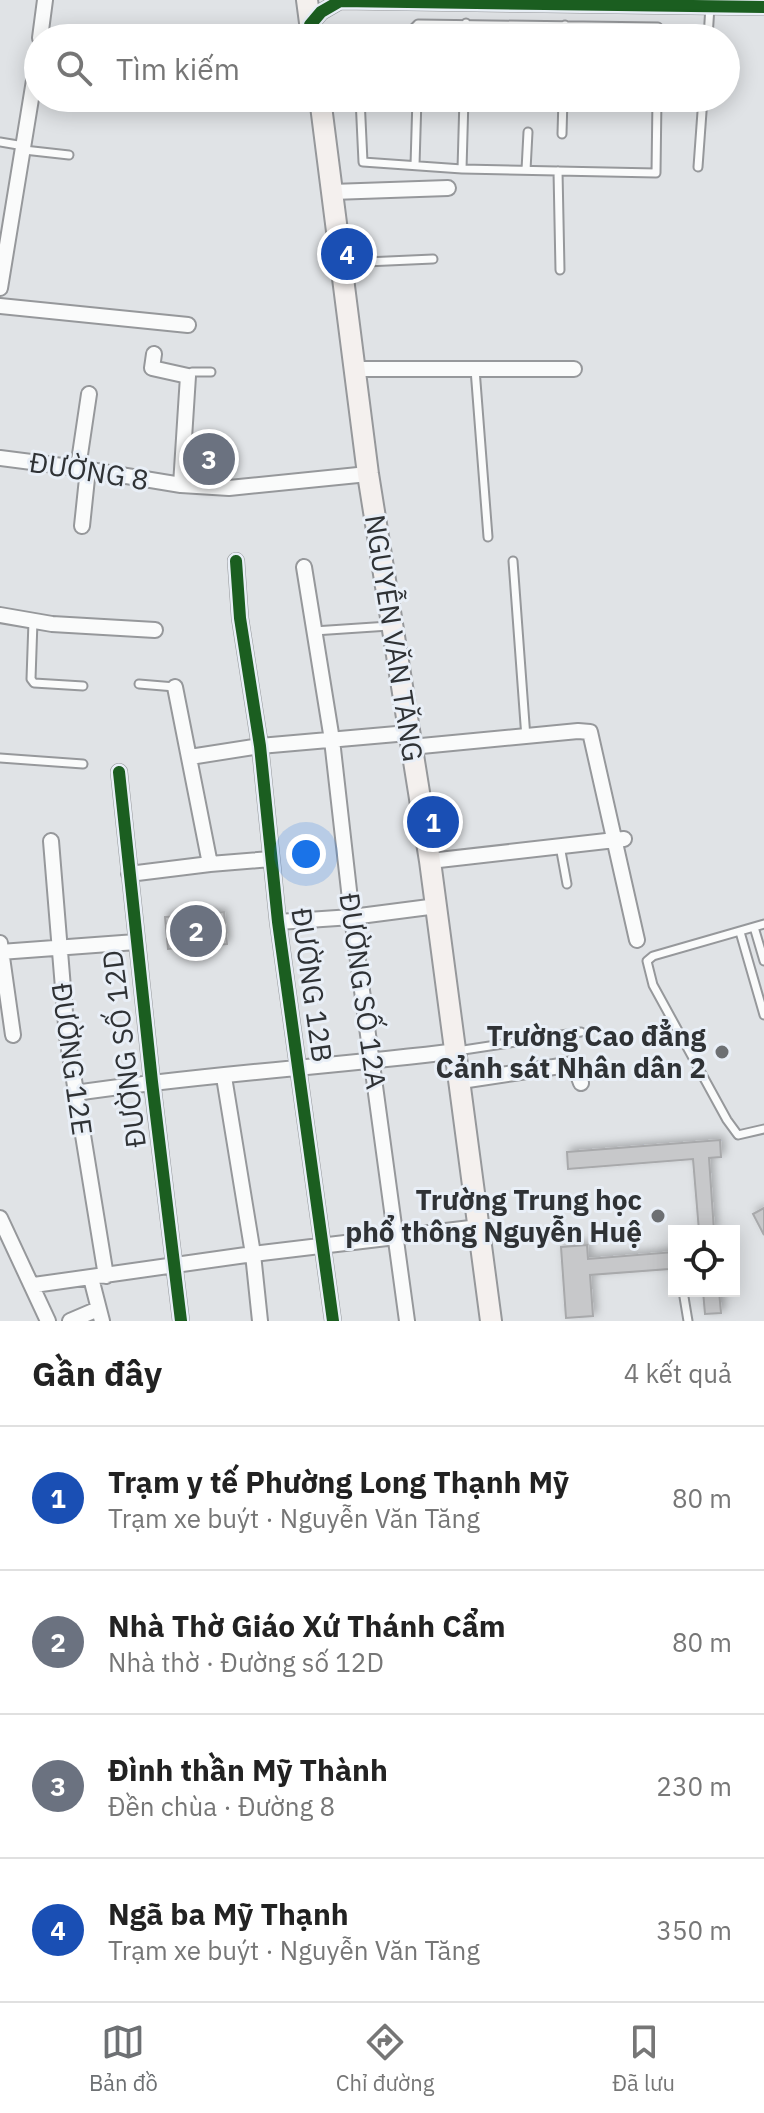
<!DOCTYPE html>
<html lang="vi">
<meta charset="utf-8">
<style>
body{margin:0;font-family:"IBM Plex Sans",sans-serif;background:#f2f2f2;color:#222}
.controls{position:absolute;right:24px;bottom:24px;display:grid;overflow:hidden;border-radius:0px;box-shadow:0 4px 20px #0003}
.controls button{width:72px;height:72px;display:grid;place-items:center;padding:0;border:0;border-bottom:2px solid #e0e0e0;background:#fff;color:#222;font:40px sans-serif}
.you{position:absolute;left:306px;top:854px;width:28px;height:28px;margin:-20px;border:6px solid #fff;border-radius:50%;background:#1a73e8;box-shadow:0 0 0 12px #1a73e833}
.badge{display:grid;place-items:center;width:52px;height:52px;border-radius:50%;background:#6d7073;color:#fff;font-size:26px;font-weight:700}
.pin{position:absolute;translate:-50% -50%;border:4px solid #fff;box-shadow:0 2px 8px #0006}
.list{margin:0;padding:0;list-style:none}
h2{display:flex;justify-content:space-between;align-items:center;height:104px;margin:0;padding:0 32px;font-size:34px}
h2 small{font-size:26px;font-weight:400;color:#767676}
.list li{display:grid;grid-template-columns:52px 1fr auto;gap:24px;align-items:center;box-sizing:border-box;height:144px;padding:0 32px;border-top:2px solid #e0e0e0}
.list b{display:block;font-size:30px;white-space:nowrap}
.list p{margin:0;font-size:26px;white-space:nowrap;color:#767676}
.list em{font-size:26px;font-style:normal;color:#767676}
.icon{flex:none;width:44px;height:44px;fill:none;stroke:currentColor;stroke-width:2;stroke-linecap:round;stroke-linejoin:round}
.map{position:relative;flex:none;width:764px;height:1321px;overflow:hidden}
.search{position:absolute;background:#fff;box-shadow:0 4px 20px #0003;left:24px;right:24px;top:24px;height:88px;display:flex;align-items:center;gap:20px;box-sizing:border-box;padding:0 28px;border-radius:44px;color:#767676;font-size:30px}
.sheet{height:680px;background:#fff}
nav{display:flex;justify-content:space-around;align-items:center;box-sizing:border-box;height:112px;border-top:2px solid #e0e0e0;background:#fff;font-size:22px;color:#767676}
nav a{display:grid;justify-items:center;gap:4px}
nav .on{color:#6d7073}
.map>svg:first-child{display:block}
.building{fill:#c7c8ca;stroke:#a8a9ab;stroke-width:2;filter:url(#shadow)}
.lines{fill:none;stroke-linecap:round;stroke-linejoin:round}
.lane-casing{stroke:#96989b;stroke-width:11}
.street-casing{stroke:#96989b;stroke-width:18}
.secondary-casing{stroke:#96989b;stroke-width:24}
.lane{stroke:#fafbfb;stroke-width:7}
.street{stroke:#fafbfb;stroke-width:14}
.secondary{stroke:#f4f0ee;stroke-width:20}
.cycleway-casing{stroke:#e9eff7;stroke-width:17}
.cycleway{stroke:#1b5e20;stroke-width:12}
.poi-dot{fill:#6d7073;stroke:#e9eff7;stroke-width:3}
.labels{text-anchor:middle;stroke-width:6;stroke-linejoin:round;paint-order:stroke}
.street-label{font-size:28px;fill:#2f3235;stroke:#e9eff7}
.poi-label{font-size:28px;font-weight:bold;fill:#2f3235;stroke:#e9eff7;text-anchor:end}
</style>
<div class="map">
<svg width="764" height="1321" viewBox="0 0 764 1321">
<defs>
<filter id="shadow"><feDropShadow dx="3.5" dy="-3.5" stdDeviation="4" flood-color="#0004"/></filter>
</defs>
<rect width="100%" height="100%" fill="#e0e3e6"/>
<path class="building" d="M221,444L223,470L197,473L194,447Z
M224,912L227,944L168,949L165,917Z
M720,1140L721,1157L709,1158L714,1231H699L693,1159L568,1169L567,1152Z
M764,1208V1235L753,1214Z
M587,1245L588,1259L674,1252V1265L669,1266V1269L590,1275L593,1316L566,1318L561,1247Z
M703,1291H719L721,1313L705,1314Z"/>
<g class="lines">
<g class="lane-casing">
<path id="lane" d="M393,38L406,36L418,24L658,27V38
M418,38V24
M466,38V23
M564,38L565,25
M708,38L710,6
M360,98L363,162L462,169L656,173L657,98
M562,134L563,98
M0,142L24,146
M24,150L69,155
M415,165L417,98
M698,167L703,98
M462,169L464,98
M526,170L528,132
M558,171L560,270
M343,263L433,259
M475,369L488,537
M188,376L192,372H211
M513,561L526,738
M33,621L31,679L34,683L83,686
M314,631L389,626
M139,684L175,687
M0,758L83,764
M560,846L567,884
M764,924L653,956L647,961L653,985L727,1120L738,1135L764,1129
M754,927L764,961
M740,932L764,1015
M457,1051L581,1032
M683,1291L688,1321"/>
</g>
<g class="street-casing">
<path id="street" d="M310,25L321,12L340,1L764,7
M40,38L45,0
M332,192L448,188
M0,288L38,56
M0,306L188,325
M154,354L152,368L188,376L181,485
M355,369H574
M0,458L78,468L181,485L229,488L368,474
M78,468L89,394
M82,526L88,469
M236,561L240,618L260,746L278,922L333,1321
M304,567L332,740L352,917L407,1321
M0,615L52,624L155,630
M175,687L210,864
M411,747L578,731L590,732L637,940
M190,757L260,746L408,733
M119,772L152,1082L181,1321
M51,841L67,1037L106,1276
M430,861L624,839
M129,874L210,864L271,859
M278,922L352,917L437,906
M0,943L13,1035
M0,952L136,942
M224,1077L253,1254L260,1321
M461,1081L574,1064L581,1083
M76,1093C202,1074 330,1067 457,1051
M0,1218L48,1321
M91,1278L102,1321
M34,1285L253,1254L479,1227
M70,1321L98,1309"/>
</g>
<g class="secondary-casing">
<path id="secondary" d="M307,0L312,38
M320,98L368,474L430,861L491,1321"/>
</g>
<use href="#lane" class="lane"/>
<use href="#street" class="street"/>
<use href="#secondary" class="secondary"/>
<g class="cycleway-casing">
<path id="cycleway" d="M310,25L321,12L340,1L764,7
M236,561L240,618L260,746L278,922L333,1321
M119,772L152,1082L181,1321"/>
</g>
<use href="#cycleway" class="cycleway"/>
</g>
<g class="poi-dot">
<circle cx="722" cy="1052" r="8"/>
<circle cx="658" cy="1216" r="8"/>
</g>
<g class="labels">
<g class="street-label">
<text transform="translate(89 471) rotate(9)" y="10">ĐƯỜNG 8</text>
<text transform="translate(394 638) rotate(81)" y="10">NGUYỄN VĂN TĂNG</text>
<text transform="translate(312 985) rotate(82)" y="10">ĐƯỜNG 12B</text>
<text transform="translate(363 991) rotate(82)" y="10">ĐƯỜNG SỐ 12A</text>
<text transform="translate(124 1049) rotate(-97)" y="10">ĐƯỜNG SỐ 12D</text>
<text transform="translate(72 1059) rotate(82)" y="10">ĐƯỜNG 12E</text>
</g>
<g class="poi-label">
<text x="706" y="1046">Trường Cao đẳng<tspan x="706" dy="32">Cảnh sát Nhân dân 2</tspan></text>
<text x="642" y="1210">Trường Trung học<tspan x="642" dy="32">phổ thông Nguyễn Huệ</tspan></text>
</g>
</g>
</svg>
<div class="controls">
<button><svg class="icon" aria-label="locate" viewBox="0 0 24 24"><circle cx="12" cy="12" r="6"/><path d="M12 2v4M12 18v4M2 12h4M18 12h4"/></svg></button>
</div>
<div class="you"></div>
<div class="pin badge" style="left:433px;top:822px;background:#1a4fb4">1</div>
<div class="pin badge" style="left:196px;top:931px;background:#6b7280">2</div>
<div class="pin badge" style="left:209px;top:459px;background:#6b7280">3</div>
<div class="pin badge" style="left:347px;top:254px;background:#1a4fb4">4</div>
<div class="search"><svg class="icon" aria-label="search" viewBox="0 0 24 24"><circle cx="10" cy="10" r="6"/><path d="M15 15l6 6"/></svg>Tìm kiếm</div>
</div>
<section class="sheet">
<h2>Gần đây<small>4 kết quả</small></h2>
<ul class="list">
<li><span class="badge" style="background:#1a4fb4">1</span><div><b>Trạm y tế Phường Long Thạnh Mỹ</b><p>Trạm xe buýt · Nguyễn Văn Tăng</p></div><em>80 m</em></li>
<li><span class="badge" style="background:#6b7280">2</span><div><b>Nhà Thờ Giáo Xứ Thánh Cẩm</b><p>Nhà thờ · Đường số 12D</p></div><em>80 m</em></li>
<li><span class="badge" style="background:#6b7280">3</span><div><b>Đình thần Mỹ Thành</b><p>Đền chùa · Đường 8</p></div><em>230 m</em></li>
<li><span class="badge" style="background:#1a4fb4">4</span><div><b>Ngã ba Mỹ Thạnh</b><p>Trạm xe buýt · Nguyễn Văn Tăng</p></div><em>350 m</em></li>
</ul>
</section>
<nav>
<a class="on"><svg class="icon" aria-label="map" viewBox="0 0 24 24"><path d="M3 6l6-2 6 2 6-2v14l-6 2-6-2-6 2zM9 4v14M15 6v14"/></svg>Bản đồ</a>
<a><svg class="icon" aria-label="directions" viewBox="0 0 24 24"><path d="M12 3l9 9-9 9-9-9zM9 14v-3h6M13 9l2 2-2 2"/></svg>Chỉ đường</a>
<a><svg class="icon" aria-label="saved" viewBox="0 0 24 24"><path d="M7 4h10v16l-5-4-5 4z"/></svg>Đã lưu</a>
</nav>
